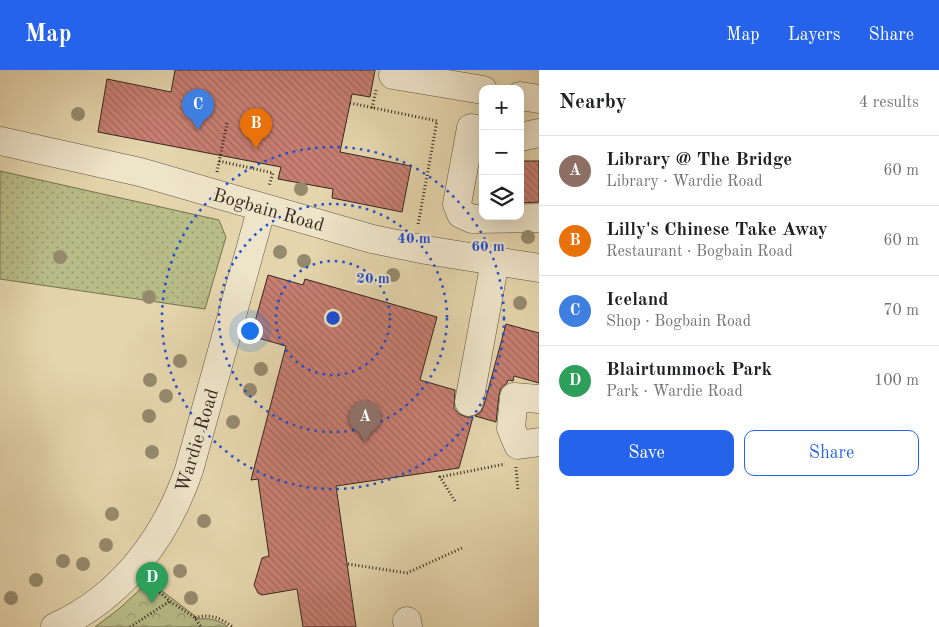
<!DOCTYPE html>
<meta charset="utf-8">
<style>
body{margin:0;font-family:"Old Standard TT",serif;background:#f2f2f2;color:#202124}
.controls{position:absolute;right:15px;top:15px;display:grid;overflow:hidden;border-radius:10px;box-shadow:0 5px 20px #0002}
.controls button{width:45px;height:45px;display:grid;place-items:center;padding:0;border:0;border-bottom:1px solid #e0e0e0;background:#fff;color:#202124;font:25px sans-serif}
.you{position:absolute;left:249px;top:260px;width:18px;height:18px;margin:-12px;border:4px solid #fff;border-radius:50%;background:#1a73e8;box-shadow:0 0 0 8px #1a73e833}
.badge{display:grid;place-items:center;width:32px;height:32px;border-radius:50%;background:#2563eb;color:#fff;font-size:16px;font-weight:700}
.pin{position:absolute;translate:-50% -41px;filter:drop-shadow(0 1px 2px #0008)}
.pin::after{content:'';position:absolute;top:26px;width:18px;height:15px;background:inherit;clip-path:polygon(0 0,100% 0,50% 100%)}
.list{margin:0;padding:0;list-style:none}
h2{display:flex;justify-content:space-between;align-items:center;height:65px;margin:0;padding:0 20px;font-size:21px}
h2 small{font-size:16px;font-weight:400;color:#757577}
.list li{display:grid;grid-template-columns:32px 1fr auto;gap:15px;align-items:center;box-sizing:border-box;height:70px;padding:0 20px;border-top:1px solid #e0e0e0}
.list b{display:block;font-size:19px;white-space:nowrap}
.list p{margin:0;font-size:16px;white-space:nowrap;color:#757577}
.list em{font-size:16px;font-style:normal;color:#757577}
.actions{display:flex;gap:10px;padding:15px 20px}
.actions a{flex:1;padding:11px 0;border:1px solid #2563eb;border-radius:10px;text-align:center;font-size:18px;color:#2563eb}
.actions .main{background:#2563eb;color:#fff}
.icon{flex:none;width:28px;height:28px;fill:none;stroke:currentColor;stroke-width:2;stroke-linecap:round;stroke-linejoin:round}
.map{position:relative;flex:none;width:539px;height:557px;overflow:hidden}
header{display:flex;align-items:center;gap:30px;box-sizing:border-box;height:70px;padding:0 25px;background:#2563eb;color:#fff}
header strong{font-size:24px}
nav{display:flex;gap:28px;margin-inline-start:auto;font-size:18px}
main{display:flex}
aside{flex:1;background:#fff}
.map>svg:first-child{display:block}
.grass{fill:url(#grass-dots);stroke:#767254}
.park{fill:url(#park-crowns);stroke:#767254}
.building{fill:url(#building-back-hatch);stroke:#342820}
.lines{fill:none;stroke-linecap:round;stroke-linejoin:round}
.minor-casing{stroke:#605343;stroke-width:29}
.path{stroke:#342820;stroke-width:3;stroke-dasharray:1 2.5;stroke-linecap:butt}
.minor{stroke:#eee4c9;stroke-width:28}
.tree{fill:#968a6d}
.ring{fill:none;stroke:#1d4ed8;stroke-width:2.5;stroke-dasharray:2.5 5}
.labels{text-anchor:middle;stroke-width:4.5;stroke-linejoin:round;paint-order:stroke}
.street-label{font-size:19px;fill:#342820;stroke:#eee4c9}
.centre{fill:#1d4ed8;stroke:#eee4c9;stroke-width:2.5}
.ring-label{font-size:15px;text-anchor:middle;font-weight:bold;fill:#1d4ed8;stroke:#eee4c9;stroke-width:4.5;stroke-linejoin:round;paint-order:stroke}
</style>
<header>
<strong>Map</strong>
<nav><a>Map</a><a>Layers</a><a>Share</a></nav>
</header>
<main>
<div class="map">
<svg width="539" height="557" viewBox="0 0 539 557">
<defs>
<pattern id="grass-dots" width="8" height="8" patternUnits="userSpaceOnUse" patternTransform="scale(1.25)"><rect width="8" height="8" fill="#b8bc87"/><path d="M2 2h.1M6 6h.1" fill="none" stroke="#96996e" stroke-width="1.8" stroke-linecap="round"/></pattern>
<pattern id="park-crowns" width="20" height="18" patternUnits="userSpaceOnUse" patternTransform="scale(1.25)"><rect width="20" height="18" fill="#b8bc87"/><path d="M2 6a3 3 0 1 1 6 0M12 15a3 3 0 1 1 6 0" fill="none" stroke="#96996e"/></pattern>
<pattern id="building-back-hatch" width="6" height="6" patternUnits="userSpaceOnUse" patternTransform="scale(1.25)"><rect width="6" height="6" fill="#c87f72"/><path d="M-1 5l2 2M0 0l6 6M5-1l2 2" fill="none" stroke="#a3685d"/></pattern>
</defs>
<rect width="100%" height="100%" fill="#e5d5ac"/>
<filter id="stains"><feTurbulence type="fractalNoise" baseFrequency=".004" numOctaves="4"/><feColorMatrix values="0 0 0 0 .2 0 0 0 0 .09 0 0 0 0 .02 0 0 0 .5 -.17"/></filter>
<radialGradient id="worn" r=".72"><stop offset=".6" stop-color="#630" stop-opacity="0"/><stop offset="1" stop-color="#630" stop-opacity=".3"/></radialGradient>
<path class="grass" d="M0,101L219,150L226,167L205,239L0,209Z"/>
<path class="park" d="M149,511L199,549C211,548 219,550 228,557H95L120,538Z"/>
<path class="building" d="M175,0H375L370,27L352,24L340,82L411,96L402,142L332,128L333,119L278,109L281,97L98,62L107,9L171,22Z
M520,91H539V132L520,133Z
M268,205L303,215L305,209L437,247L420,310L455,320L454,338L459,344L466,347H473L459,398L336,416L356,557H303L297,519L262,525L258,523L254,515L262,488L269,486L258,409L251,410L286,276L251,266Z
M506,254L539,263V313L514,306L513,311L508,310L507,313L501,318L499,325L496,352L475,346L481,342L484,335Z"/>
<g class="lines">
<g class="minor-casing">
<path id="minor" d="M394,0L393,5L483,20
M520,26L539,29
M483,60L471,58L457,134L461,144L472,149L539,148
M520,67L539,63
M0,71L140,102L372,169L426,180L539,198
M539,329L514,327L511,358L518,375L539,372
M469,332L495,191
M407,551L408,557
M55,557C122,527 166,467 189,400L262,137"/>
</g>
<path class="path" d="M350,33L437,51L418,155
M372,38L376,20
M219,91L273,103L269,116
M217,102L227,53
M516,397L518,421
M455,431L440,407L505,394
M348,494L407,503L462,478
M149,513L170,531L195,548L201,557
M195,548C210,543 220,548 233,557
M130,557L170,531"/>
<use href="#minor" class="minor"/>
</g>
<g class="tree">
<circle cx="78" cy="44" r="7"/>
<circle cx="301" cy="119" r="7"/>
<circle cx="528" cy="167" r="7"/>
<circle cx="280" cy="182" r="7"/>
<circle cx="60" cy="187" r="7"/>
<circle cx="304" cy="191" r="7"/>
<circle cx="393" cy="205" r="7"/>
<circle cx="149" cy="227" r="7"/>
<circle cx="520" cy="233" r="7"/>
<circle cx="180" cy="291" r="7"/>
<circle cx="261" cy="299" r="7"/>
<circle cx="150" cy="310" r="7"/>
<circle cx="250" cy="320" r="7"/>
<circle cx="166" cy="326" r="7"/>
<circle cx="149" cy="346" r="7"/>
<circle cx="233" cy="352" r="7"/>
<circle cx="152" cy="382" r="7"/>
<circle cx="112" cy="444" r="7"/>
<circle cx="204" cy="451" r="7"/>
<circle cx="106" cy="475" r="7"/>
<circle cx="63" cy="491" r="7"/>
<circle cx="83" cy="494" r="7"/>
<circle cx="180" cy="501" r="7"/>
<circle cx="161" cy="508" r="7"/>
<circle cx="36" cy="510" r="7"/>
<circle cx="11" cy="528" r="7"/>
<circle cx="191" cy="528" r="7"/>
</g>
<g class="ring">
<circle cx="333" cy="248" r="57"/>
<circle cx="333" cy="248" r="114"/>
<circle cx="333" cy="248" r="171"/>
</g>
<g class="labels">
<g class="street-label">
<text transform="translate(269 139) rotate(16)" y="7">Bogbain Road</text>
<text transform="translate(196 370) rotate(-73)" y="7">Wardie Road</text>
</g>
</g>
<circle cx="333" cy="248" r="8" class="centre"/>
<g class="ring-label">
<text x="414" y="173">40 m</text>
<text x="488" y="181">60 m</text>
<text x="373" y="213">20 m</text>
</g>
<rect width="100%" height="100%" filter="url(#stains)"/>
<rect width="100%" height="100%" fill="url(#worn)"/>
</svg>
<div class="controls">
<button>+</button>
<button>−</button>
<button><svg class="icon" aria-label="layers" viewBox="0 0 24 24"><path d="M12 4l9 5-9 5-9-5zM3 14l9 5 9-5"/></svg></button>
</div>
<div class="you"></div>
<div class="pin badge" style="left:365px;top:372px;background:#8d6e63">A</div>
<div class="pin badge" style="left:256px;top:79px;background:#e8710a">B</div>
<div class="pin badge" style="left:198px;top:60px;background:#3f7fe0">C</div>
<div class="pin badge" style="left:152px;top:533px;background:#2e9e5b">D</div>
</div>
<aside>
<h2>Nearby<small>4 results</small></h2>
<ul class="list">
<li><span class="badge" style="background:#8d6e63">A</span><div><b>Library @ The Bridge</b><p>Library · Wardie Road</p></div><em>60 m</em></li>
<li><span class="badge" style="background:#e8710a">B</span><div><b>Lilly's Chinese Take Away</b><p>Restaurant · Bogbain Road</p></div><em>60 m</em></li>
<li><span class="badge" style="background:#3f7fe0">C</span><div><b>Iceland</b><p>Shop · Bogbain Road</p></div><em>70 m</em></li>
<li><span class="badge" style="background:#2e9e5b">D</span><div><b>Blairtummock Park</b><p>Park · Wardie Road</p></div><em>100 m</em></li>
</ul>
<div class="actions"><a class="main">Save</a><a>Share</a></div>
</aside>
</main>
